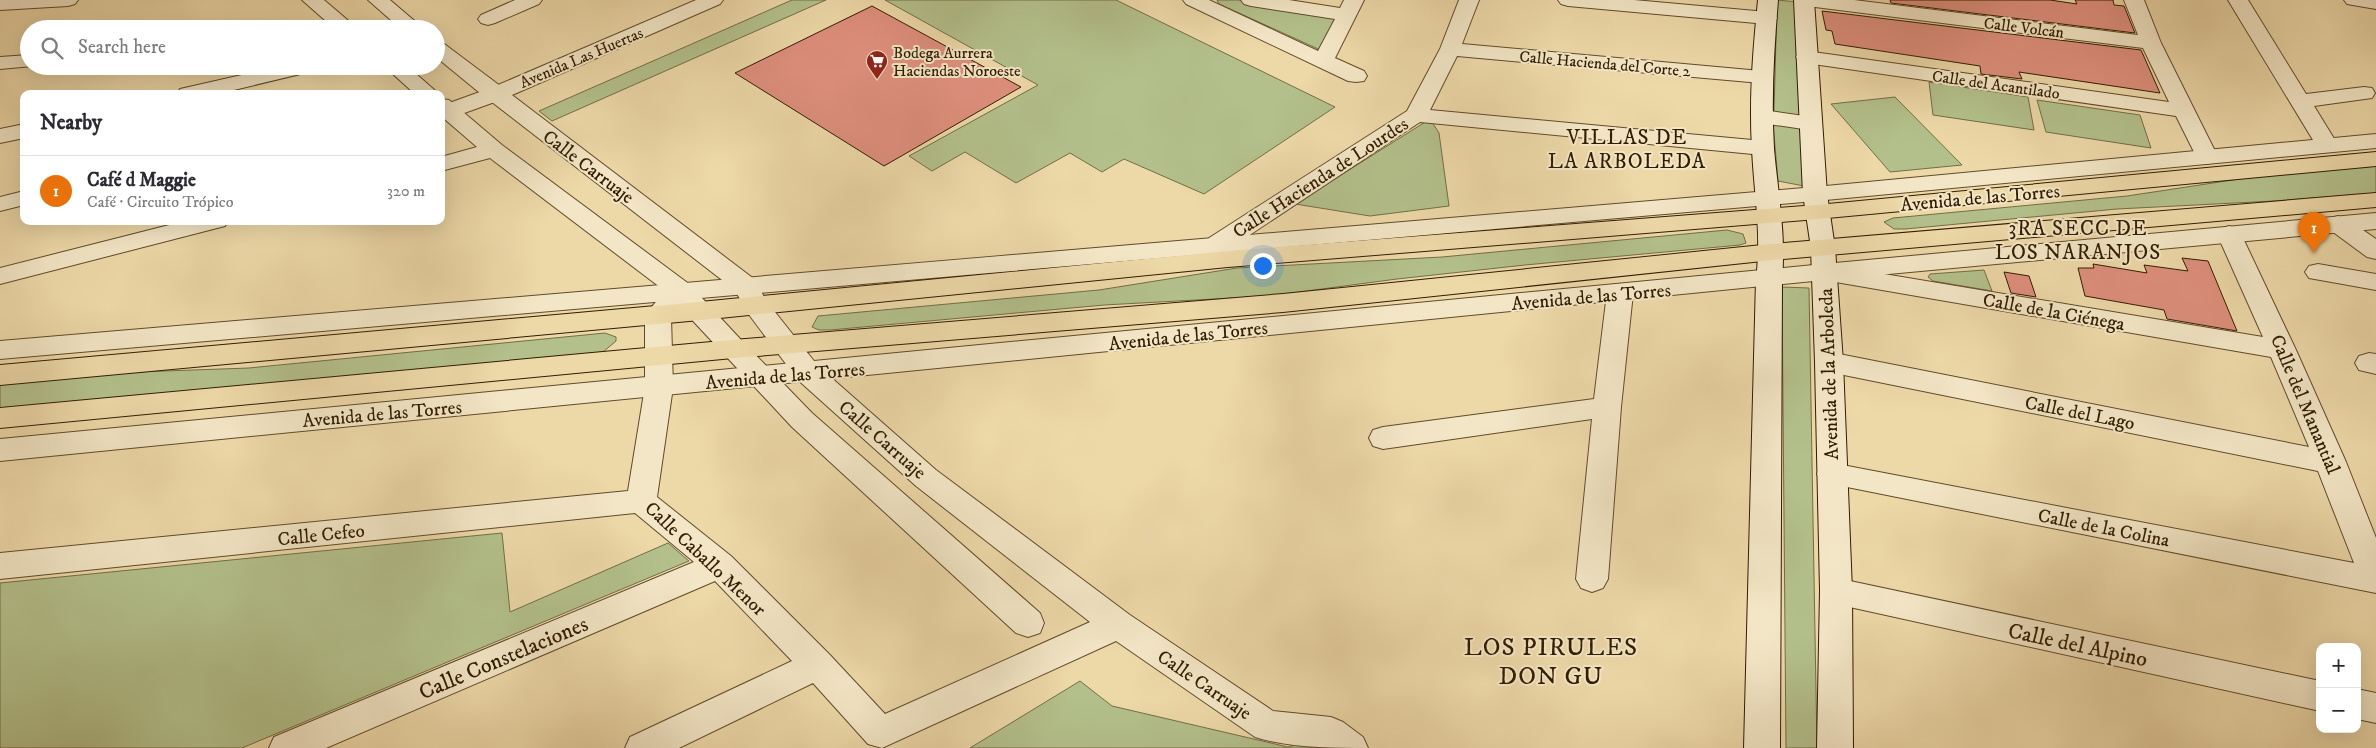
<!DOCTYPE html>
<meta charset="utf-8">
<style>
body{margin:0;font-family:"IM FELL DW Pica",serif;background:#f7f7f7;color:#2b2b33}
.controls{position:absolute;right:15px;bottom:15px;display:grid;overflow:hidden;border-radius:10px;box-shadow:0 5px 20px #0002}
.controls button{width:45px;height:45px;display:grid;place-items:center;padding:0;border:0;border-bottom:1px solid #e1e1e2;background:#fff;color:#2b2b33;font:25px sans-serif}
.you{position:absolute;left:1262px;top:265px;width:18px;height:18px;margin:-12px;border:4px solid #fff;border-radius:50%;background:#1a73e8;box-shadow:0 0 0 8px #1a73e833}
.badge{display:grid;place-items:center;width:32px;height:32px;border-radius:50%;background:#7c3aed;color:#fff;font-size:16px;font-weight:700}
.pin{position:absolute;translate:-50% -41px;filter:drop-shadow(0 1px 2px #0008)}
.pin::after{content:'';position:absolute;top:26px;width:18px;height:15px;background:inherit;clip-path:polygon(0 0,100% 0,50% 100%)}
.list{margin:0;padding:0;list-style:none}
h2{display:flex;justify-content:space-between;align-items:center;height:65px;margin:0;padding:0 20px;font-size:21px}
h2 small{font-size:16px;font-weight:400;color:#7c7c81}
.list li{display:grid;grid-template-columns:32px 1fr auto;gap:15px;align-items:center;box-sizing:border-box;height:70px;padding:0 20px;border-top:1px solid #e1e1e2}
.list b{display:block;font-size:19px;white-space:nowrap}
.list p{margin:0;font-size:16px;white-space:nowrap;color:#7c7c81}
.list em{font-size:16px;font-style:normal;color:#7c7c81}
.icon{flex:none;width:28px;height:28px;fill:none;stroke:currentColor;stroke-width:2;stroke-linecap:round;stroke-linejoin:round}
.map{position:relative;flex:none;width:2376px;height:748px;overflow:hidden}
.search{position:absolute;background:#fff;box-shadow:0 5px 20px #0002;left:20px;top:20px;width:425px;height:55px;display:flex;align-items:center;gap:12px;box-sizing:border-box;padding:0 18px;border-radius:28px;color:#7c7c81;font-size:19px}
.panel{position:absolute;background:#fff;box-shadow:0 5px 20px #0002;left:20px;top:90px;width:425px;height:135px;border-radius:10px}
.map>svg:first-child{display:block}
.green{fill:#b3c08b;stroke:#726e46}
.building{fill:#de8f7d;stroke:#311c00}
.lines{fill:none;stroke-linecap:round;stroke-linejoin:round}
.minor-casing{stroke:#604b2a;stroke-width:2}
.tertiary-casing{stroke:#604b2a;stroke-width:2}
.secondary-casing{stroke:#311c00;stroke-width:2}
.primary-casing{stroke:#311c00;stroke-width:2}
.minor{fill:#f3e6c6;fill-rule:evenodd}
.tertiary{fill:#f3e6c6;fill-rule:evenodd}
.secondary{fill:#f3e6c6;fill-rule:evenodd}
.primary{fill:#edd8a8;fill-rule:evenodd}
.labels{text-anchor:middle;stroke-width:4;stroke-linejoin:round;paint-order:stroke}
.far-street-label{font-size:16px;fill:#311c00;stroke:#f3e6c6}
.far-poi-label{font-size:16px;fill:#311c00;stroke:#f3e6c6;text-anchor:start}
.street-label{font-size:19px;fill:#311c00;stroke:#f3e6c6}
.quarter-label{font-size:21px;letter-spacing:1px;fill:#311c00;stroke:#f3e6c6}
.near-street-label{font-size:22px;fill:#311c00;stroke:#f3e6c6}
.near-quarter-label{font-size:25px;letter-spacing:1px;fill:#311c00;stroke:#f3e6c6}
</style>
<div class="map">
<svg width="2376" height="748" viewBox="0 0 2376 748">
<rect width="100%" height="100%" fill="#edd8a8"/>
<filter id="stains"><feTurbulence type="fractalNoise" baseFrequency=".004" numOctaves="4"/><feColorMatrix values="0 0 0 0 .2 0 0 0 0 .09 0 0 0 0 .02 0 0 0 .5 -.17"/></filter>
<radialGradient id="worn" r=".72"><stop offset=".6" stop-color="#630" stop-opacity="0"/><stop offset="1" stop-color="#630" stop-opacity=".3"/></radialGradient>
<path class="green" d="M792,0H826L552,121L539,111Z
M885,0H1116L1335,107L1204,194L1124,159L1102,172L1070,153L1016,183L965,152L932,171L909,156L1038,85Z
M1217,0H1238L1341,16L1327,53L1219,4Z
M1777,0L1799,2L1802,117L1774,113Z
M1929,82L2028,97L2034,130L1933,115Z
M1895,97L1962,165L1890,172L1831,104Z
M2037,100L2140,115L2151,148L2046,132Z
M1430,119L1439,133L1449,206L1370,216L1295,204Z
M1773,123L1802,126L1804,186L1778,181Z
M2376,166V193L2274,201L2117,209L1905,229H1894L1884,222L1893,218L2127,196L2259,176Z
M1727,230L1743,234L1746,243L1740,245L1525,265L1397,279L1269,296L1104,305L830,330H819L812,327L818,316L1099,290L1237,268L1442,257Z
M1984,270L1992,291L1933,281L1928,277L1930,274Z
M1782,287L1809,288L1817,748H1786Z
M605,333L616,337V341L603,352L159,395L0,416V383L136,372L249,368Z
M502,533L510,612L668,543L689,561L242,748H0V583Z
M1080,681L1112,706L1288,747L1322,738L1334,748H970Z"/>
<path class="building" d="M1890,0H2050L2077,4L2075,0H2113L2114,5L2124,6L2135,33L1891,3Z
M872,6L1021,87L884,166L735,73Z
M1822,11L2141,50L2160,93L2019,72L2022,79L1981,74L1980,66L1835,44L1832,31L1826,30Z
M2182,258L2208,261L2237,331L2167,319L2164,310L2085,296L2078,268H2094L2093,264L2147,273L2144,265L2188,271Z
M2004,272L2029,276L2036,297L2011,293Z"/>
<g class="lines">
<g class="minor-casing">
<path id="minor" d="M0,0H78L75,4L68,6L0,10Z
M515,0H542L539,4L495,23L488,25L481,23L478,19L481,15Z
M1183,0H1209L1318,51L1335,19L1251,6L1244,4L1241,0H1289L1340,8L1344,0H1364L1335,58L1364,71L1367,76L1364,81L1356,82L1348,81L1186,4Z
M1459,0H1479L1462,44L1761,71L1769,72L1772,77L1769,82L1761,83L1457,56L1430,110L1763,141L1771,143L1774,148L1771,153L1763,155L1420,122L1227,250L1218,252L1209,250L1206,244L1209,238L1407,111L1440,49Z
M1558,0H1634L1767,12L1774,14L1777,18L1774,22L1767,24L1568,6L1561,4Z
M1797,0H1854L2138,35L2124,0H2144L2161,43L2218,157L2215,162L2207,164L2199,162L2176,116L1806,63L1799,61L1796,57L1799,53L1806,51L2169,102L2143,48L1807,6L1800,4Z
M2228,0H2248L2306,94L2364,87L2372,88L2375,93L2372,98L2314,106L2338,145L2335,150L2327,152L2319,150Z
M2344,0H2376V9L2347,4Z
M29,55V66H33L0,69V57Z
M281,66H320L317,70L217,94H177L180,89Z
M483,78L491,79L754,279L767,302L818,366L936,470L1130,615L1273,711L1331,717L1343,722L1363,737L1368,748C1331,748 1289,748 1255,737L1116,641L882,748L868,744L813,683L679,748H625L630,737L792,661L715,581L326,748H269L274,737L694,562L635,513L0,579V553L628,491L645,387V315L665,291L490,158L441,171V157L477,147L441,116V99L449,100L502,145L689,284L743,342L812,413L1040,613L1044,623L1040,633L1028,637L1016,633L792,427L680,307L671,317L673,387L657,497L731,556L830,655L885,714L1090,622L916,486L798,380L747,312L735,290L475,89L472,84L475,79Z
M24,124V138L0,143V129Z
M24,191V205L0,211V197Z
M2338,216L2347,219L2376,239V259L2367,257L2329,229L2326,224L2329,219Z
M185,221H228L225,226L0,284V268Z
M2229,226L2238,229L2241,234L2296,350L2346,462L2376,538V593L1822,482L1817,474L1822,466L1832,463L2354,563L2318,471L1829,372L1819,369L1815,362L1819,355L1829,352L2309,447L2271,357L1824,280L1815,278L1811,272L1815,266L1824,264L2263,337L2217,234L2220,229Z
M2318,264L2376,274V290L2309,278L2305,272L2309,266Z
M1620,284L1629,287L1633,293L1621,407L1608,579L1603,588L1592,592L1581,588L1576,579L1592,419L1383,449L1373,446L1369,438L1373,430L1383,427L1594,399L1607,293L1611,287Z
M2369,353L2376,354V374L2359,370L2355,363L2359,356Z
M1836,578L2320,681V711L1836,604L1825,600L1820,591L1825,582Z
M2357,689L2376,693V723L2357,719Z"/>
</g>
<g class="tertiary-casing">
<path id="tertiary" d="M302,0H324L358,29H335Z
M368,0H390L424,29H401Z
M696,0H723L720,4L503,99L456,116L448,118L441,116V106L488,89H475L436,57V41L443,43L491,79L494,84L491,88Z
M384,66H407L439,94H415Z
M1763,110L1818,118L1821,123L1818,128L1810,130L1755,122L1752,117L1755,112Z
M2376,134V148L1815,201L0,359V341L1815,187Z
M2376,213V229L1824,280L0,461V439L1824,264Z"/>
</g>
<g class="secondary-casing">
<path id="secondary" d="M1758,0H1778C1774,50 1771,99 1774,149C1778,193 1786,236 1782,279L1780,748H1744L1756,279C1762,236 1754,193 1752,149C1749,99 1753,50 1758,0Z
M1794,0H1814L1827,194L1835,248L1843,362L1852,591L1853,748H1817L1820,591L1815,362L1811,248L1803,194Z"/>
</g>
<g class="primary-casing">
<path id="primary" d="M2376,152V166L1817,219L1228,267L700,320L0,385V365L700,302L1228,251L1817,205Z
M2376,193V207L1772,260L1283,312L733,358L0,428V408L733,340L1283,294L1772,244Z"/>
</g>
<use href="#minor" class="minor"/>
<use href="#tertiary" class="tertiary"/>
<use href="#secondary" class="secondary"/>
<use href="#primary" class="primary"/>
</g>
<defs>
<g id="supermarket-pin" transform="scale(1.125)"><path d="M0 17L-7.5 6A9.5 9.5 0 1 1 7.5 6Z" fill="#8f2418" stroke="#f3e6c6"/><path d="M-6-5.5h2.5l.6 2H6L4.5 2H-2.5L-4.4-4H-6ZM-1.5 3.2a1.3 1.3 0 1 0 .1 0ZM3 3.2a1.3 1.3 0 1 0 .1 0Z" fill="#fff"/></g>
</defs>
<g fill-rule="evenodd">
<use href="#supermarket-pin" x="877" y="61"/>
</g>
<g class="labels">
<g class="far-street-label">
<text transform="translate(2024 27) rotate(7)" y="6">Calle Volcán</text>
<text transform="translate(581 57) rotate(-23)" y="6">Avenida Las Huertas</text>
<text transform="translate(1605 63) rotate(5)" y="6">Calle Hacienda del Corte 2</text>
<text transform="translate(1996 84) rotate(8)" y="6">Calle del Acantilado</text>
</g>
<g class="far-poi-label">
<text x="893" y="58">Bodega Aurrera<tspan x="893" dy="18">Haciendas Noroeste</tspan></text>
</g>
<g class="street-label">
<text transform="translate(589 166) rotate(37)" y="7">Calle Carruaje</text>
<text transform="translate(1320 177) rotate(-33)" y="7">Calle Hacienda de Lourdes</text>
<text transform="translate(1980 197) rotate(-5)" y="7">Avenida de las Torres</text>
<text transform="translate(1591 296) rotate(-5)" y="7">Avenida de las Torres</text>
<text transform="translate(2054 311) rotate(10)" y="7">Calle de la Ciénega</text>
<text transform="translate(1188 335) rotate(-6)" y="7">Avenida de las Torres</text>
<text transform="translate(1828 374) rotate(-92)" y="7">Avenida de la Arboleda</text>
<text transform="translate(785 375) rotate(-5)" y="7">Avenida de las Torres</text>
<text transform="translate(2306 404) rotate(67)" y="7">Calle del Manantial</text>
<text transform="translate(2080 412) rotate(11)" y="7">Calle del Lago</text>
<text transform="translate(382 413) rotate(-5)" y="7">Avenida de las Torres</text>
<text transform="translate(883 439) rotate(41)" y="7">Calle Carruaje</text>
<text transform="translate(2104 527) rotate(11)" y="7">Calle de la Colina</text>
<text transform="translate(321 534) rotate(-6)" y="7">Calle Cefeo</text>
<text transform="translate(706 558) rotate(43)" y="7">Calle Caballo Menor</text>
<text transform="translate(1205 684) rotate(34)" y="7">Calle Carruaje</text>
</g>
<g class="quarter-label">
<text x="1627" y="144">VILLAS DE<tspan x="1627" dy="24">LA ARBOLEDA</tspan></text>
<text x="2078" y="235">3RA SECC DE<tspan x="2078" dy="24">LOS NARANJOS</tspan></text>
</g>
<g class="near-street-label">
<text transform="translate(2078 644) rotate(12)" y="8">Calle del Alpino</text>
<text transform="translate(503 657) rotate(-23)" y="8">Calle Constelaciones</text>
</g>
<g class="near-quarter-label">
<text x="1551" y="655">LOS PIRULES<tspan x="1551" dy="29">DON GU</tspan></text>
</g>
</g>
<rect width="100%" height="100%" filter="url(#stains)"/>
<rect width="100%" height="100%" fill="url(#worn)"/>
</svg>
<div class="controls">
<button>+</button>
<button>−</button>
</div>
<div class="you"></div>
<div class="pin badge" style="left:2314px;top:253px;background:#e8710a">1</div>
<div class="search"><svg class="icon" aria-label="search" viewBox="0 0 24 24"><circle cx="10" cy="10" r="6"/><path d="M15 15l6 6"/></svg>Search here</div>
<section class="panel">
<h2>Nearby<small></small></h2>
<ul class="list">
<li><span class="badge" style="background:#e8710a">1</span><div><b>Café d Maggie</b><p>Café · Circuito Trópico</p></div><em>320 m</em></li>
</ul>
</section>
</div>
